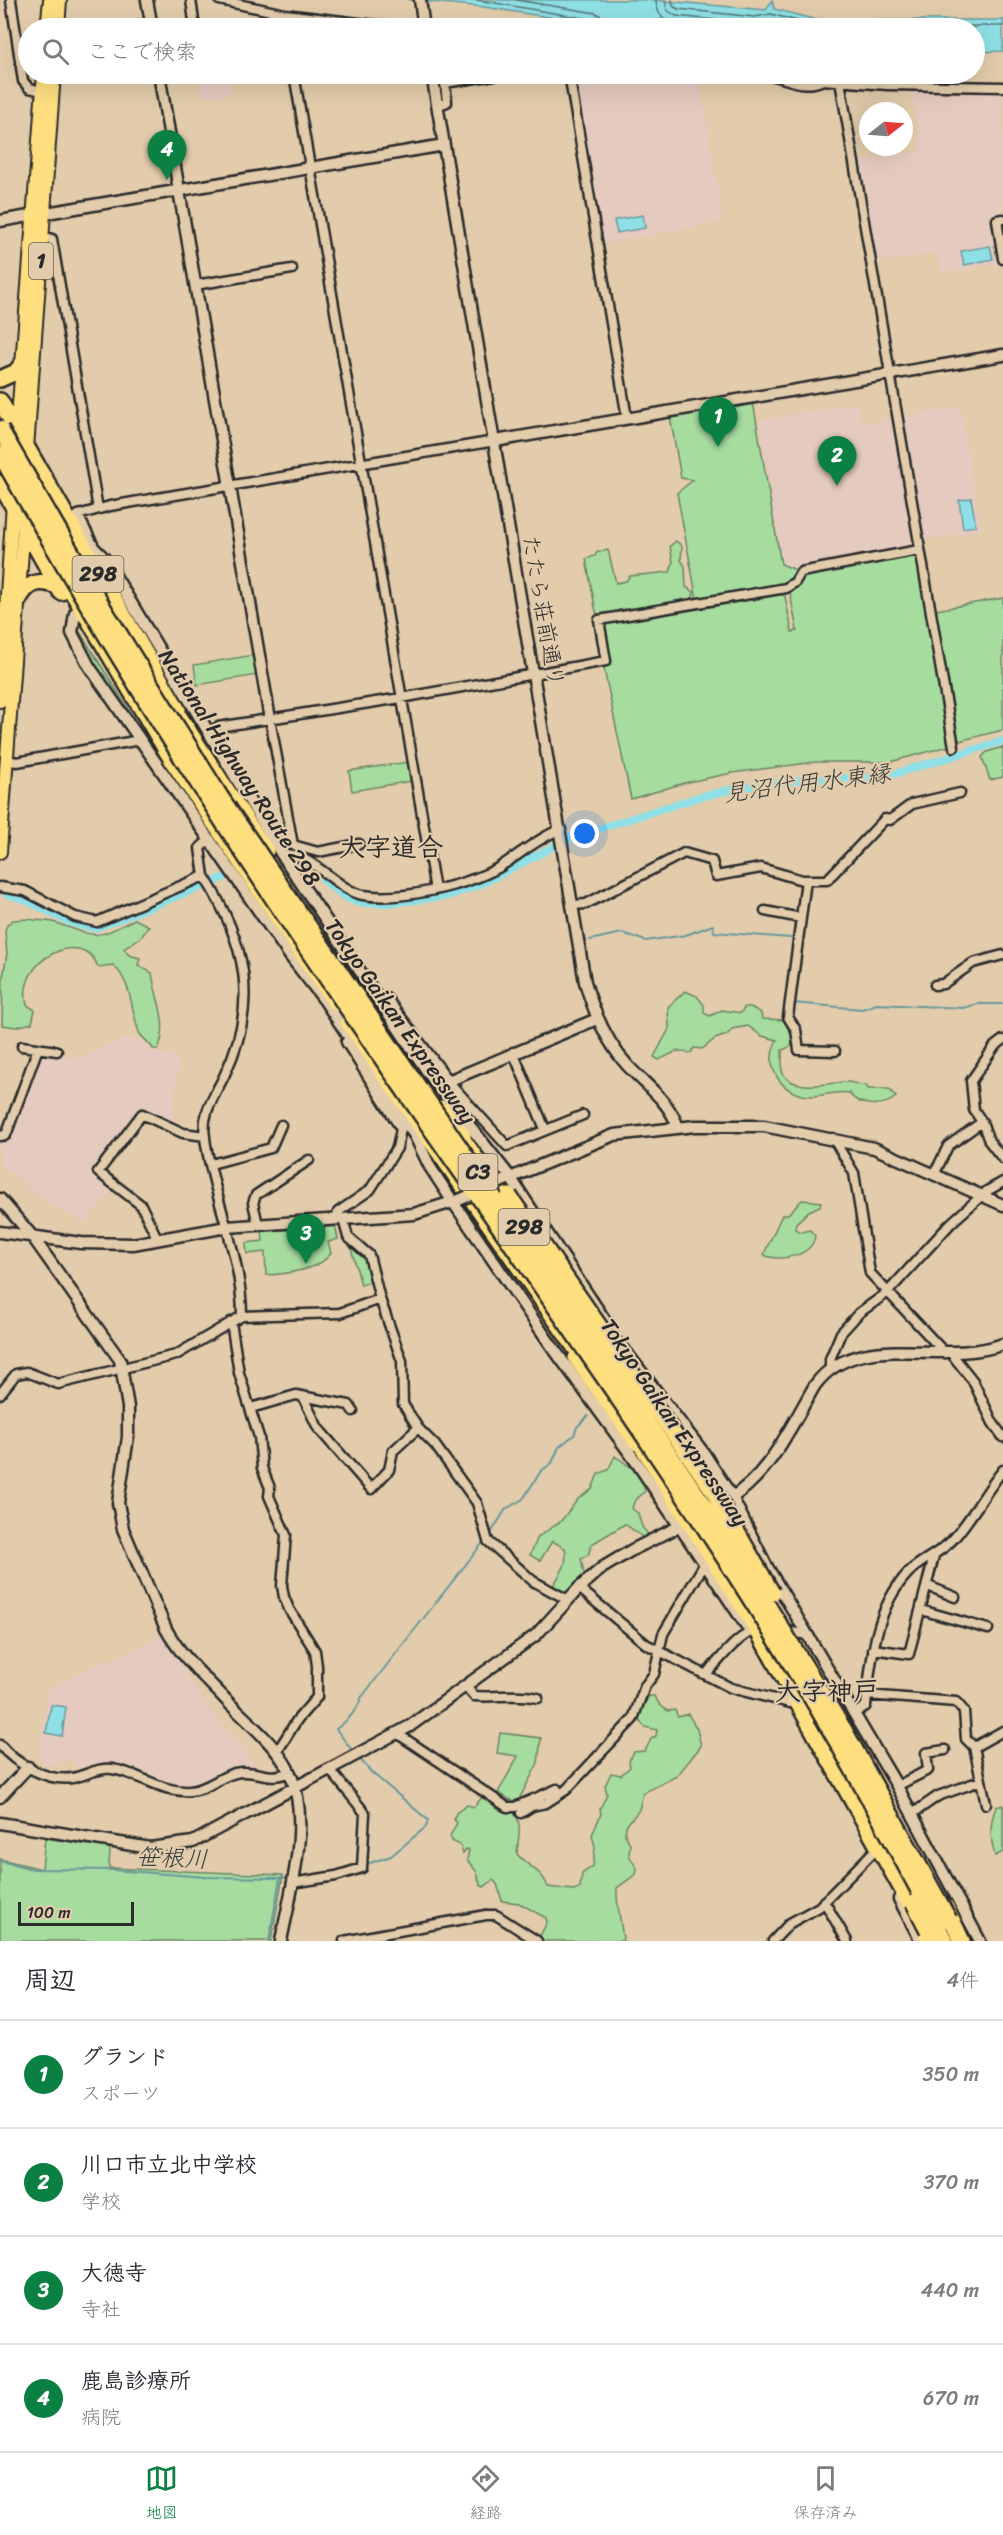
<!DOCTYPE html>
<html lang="ja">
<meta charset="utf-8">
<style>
body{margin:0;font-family:Sriracha,"Klee One",sans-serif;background:#f7f7f7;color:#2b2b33}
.compass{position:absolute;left:859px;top:102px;width:54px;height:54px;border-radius:50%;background:#fff;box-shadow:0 6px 24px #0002;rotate:73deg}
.scale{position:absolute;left:18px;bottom:15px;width:116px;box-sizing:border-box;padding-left:6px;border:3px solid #2b2b2b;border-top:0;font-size:16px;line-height:21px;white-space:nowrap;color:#2b2b2b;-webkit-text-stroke:4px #e2ccab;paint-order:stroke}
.you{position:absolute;left:585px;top:834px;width:21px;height:21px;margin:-15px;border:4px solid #fff;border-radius:50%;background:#1a73e8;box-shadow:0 0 0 9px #1a73e833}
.badge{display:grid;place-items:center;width:39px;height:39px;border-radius:50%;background:#0b8043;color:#fff;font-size:20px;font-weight:700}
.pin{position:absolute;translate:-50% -50px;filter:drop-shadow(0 2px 3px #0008)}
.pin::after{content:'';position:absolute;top:32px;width:21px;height:18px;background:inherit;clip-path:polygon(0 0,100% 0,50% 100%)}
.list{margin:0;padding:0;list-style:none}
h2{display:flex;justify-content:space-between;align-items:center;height:78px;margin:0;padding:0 24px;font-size:26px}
h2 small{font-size:20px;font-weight:400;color:#7c7c81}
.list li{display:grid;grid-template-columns:39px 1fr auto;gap:18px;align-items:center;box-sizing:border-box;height:108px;padding:0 24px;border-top:2px solid #e1e1e2}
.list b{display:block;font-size:22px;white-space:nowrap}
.list p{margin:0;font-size:20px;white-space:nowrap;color:#7c7c81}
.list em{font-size:20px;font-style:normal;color:#7c7c81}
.icon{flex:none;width:33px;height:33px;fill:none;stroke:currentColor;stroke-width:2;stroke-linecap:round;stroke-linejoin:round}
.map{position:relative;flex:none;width:1003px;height:1941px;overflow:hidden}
.search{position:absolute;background:#fff;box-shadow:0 6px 24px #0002;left:18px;right:18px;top:18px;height:66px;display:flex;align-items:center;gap:15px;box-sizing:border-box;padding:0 21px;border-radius:33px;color:#7c7c81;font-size:22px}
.sheet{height:510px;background:#fff}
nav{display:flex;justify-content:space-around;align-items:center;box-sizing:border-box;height:84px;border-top:2px solid #e1e1e2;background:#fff;font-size:16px;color:#7c7c81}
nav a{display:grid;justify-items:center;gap:3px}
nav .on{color:#0b8043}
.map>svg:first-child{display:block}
.built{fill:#e4cabf}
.green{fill:#a7dc9f;stroke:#698465;stroke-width:1.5}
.water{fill:#8fe0e6;stroke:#67989b;stroke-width:1.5}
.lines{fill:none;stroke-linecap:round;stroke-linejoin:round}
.shore{stroke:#537376;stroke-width:1.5}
.stream{stroke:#67989b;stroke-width:2}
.canal{stroke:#8fe0e6;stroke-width:8}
.street-casing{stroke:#2b2b2b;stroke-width:13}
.secondary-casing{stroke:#2b2b2b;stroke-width:15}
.primary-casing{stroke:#2b2b2b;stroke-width:16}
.highway-casing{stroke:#2b2b2b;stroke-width:20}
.street{stroke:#e2ccab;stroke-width:8}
.secondary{stroke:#e2ccab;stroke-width:10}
.primary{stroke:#fddf80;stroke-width:12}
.highway{stroke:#fddf80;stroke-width:15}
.secondary-bridge-casing{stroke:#2b2b2b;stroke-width:15;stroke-linecap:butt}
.highway-bridge-casing{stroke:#2b2b2b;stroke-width:20;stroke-linecap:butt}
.secondary-bridge{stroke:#e2ccab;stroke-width:10}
.highway-bridge{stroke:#fddf80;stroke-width:15}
.labels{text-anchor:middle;stroke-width:4.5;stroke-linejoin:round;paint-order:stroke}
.shield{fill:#e2ccab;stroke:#625b51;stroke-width:1.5}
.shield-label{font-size:21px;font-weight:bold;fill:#2b2b2b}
.street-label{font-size:22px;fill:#2b2b2b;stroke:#e2ccab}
.water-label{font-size:24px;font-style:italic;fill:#353d3e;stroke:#e2ccab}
.quarter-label{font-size:26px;font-weight:bold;fill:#2b2b2b;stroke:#e2ccab}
</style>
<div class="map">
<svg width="1003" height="1941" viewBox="0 0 1003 1941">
<rect width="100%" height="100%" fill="#e2ccab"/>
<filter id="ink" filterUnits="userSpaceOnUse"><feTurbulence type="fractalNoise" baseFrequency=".0167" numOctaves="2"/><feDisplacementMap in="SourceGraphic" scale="12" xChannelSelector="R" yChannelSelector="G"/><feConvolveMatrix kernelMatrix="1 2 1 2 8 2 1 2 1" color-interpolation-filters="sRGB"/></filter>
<g filter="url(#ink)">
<path class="built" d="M197,74H227L230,94L202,98Z
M573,74H699L723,221L604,244L600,240Z
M1003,90V216L993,218L1001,264L941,273L937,253L874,263L858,162L919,151L912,91Z
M858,403L862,424L894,419L916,548L795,568L782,563L759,420Z
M960,407L981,530L921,541L900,417Z
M132,1038L144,1041L152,1051L179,1058L173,1116L171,1123L141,1109L96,1172L114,1188L85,1223L46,1204L5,1167L0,1166V1140L9,1137L39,1052L81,1059L120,1039Z
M163,1635L203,1701L260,1772L189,1789L166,1785L127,1768L112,1765L101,1764L77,1771L75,1760L43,1765L38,1753L49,1688Z"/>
<path class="green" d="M753,402L781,564L796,570L789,584L697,600L677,493L693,480L681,478L670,416Z
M676,541L682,546L681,560L685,566L686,587L694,592L692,601L619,610L602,617L596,612L586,559L595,556L597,552L608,550L616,583L626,581L630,576L670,572L673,562L670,546Z
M912,553L918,558L949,746L890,762H815L732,773L684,783L631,799L603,664L610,663L604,629L608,623L780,594L785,596L792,632L797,631L790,592L806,573Z
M1003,598V730L959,741L936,610Z
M78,629L151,745L202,814L211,831L101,678L77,635Z
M254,655L258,675L197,685L194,665Z
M1003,747V777L990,780L982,757L987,752Z
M408,762L412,781L352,791L349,771Z
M29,919C37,921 49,920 56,923C100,938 93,940 135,919L149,926L142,936L124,949L129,955L140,958L138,965L152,973C155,998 170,1023 158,1049H153C150,1042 141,1038 139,1032C130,1008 133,984 113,965L98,967C83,926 15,960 27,1005L35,1010L32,1023L16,1027L2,1025L3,977L7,954L5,931L7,925L13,920Z
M685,991L697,996L704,1005V1013L710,1016L722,1010L741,1013L745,1007H751L761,1013L762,1019L786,1020L792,1030L794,1041L790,1047L782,1050V1071C789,1092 827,1084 842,1082C850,1080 858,1086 866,1085L868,1089H889L896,1097C883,1108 858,1107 849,1093C835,1091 824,1096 811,1096C782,1096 762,1066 777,1040L762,1036L748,1026L732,1029L727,1035L715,1039L702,1049L694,1048L691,1053L677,1051L659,1060L654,1057L669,1029L668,1007Z
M802,1200L821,1202L820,1206L809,1211L796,1223L795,1229L801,1232L810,1230L815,1236C812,1256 783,1261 766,1256L764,1254L782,1215L788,1214Z
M335,1225L338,1239L328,1242L331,1253C319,1271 286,1274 266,1275L265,1252L247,1254L246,1243L263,1241L262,1229Z
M354,1247L368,1260L373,1281L361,1285L351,1248Z
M615,1456L639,1473L645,1491L634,1502L632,1509L638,1513L642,1527L648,1534L645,1539L625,1524L592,1544L588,1555L581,1559L585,1578L567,1597L552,1588C559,1574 569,1566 565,1548L552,1541L540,1561L530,1555L538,1537L561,1521L578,1499L592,1489L598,1474L608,1470Z
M649,1696H654L660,1705L668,1711L675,1710L678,1717L688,1714L697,1729L701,1746L677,1776L643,1793L639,1810L626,1826L625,1834L630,1844L629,1855L637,1869L636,1874L617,1888C616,1906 622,1923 623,1941H543L540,1936L547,1922L546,1918L519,1903L502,1901L497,1884L493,1880L484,1887L480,1885L477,1872L467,1860L469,1850L467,1849L463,1854L460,1845L452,1841L450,1836L457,1823L454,1819L456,1813L467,1805L474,1807C480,1800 485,1791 495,1793V1808L504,1812L511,1808C524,1823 518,1836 517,1854C528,1867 543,1871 548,1887L573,1890L580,1888L582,1874L593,1866L595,1847L592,1835L601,1814L600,1809L607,1794L605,1786L611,1773L621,1775L630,1767L629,1761L634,1752L645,1751L651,1739L656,1736L657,1730L645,1727L637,1718Z
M500,1733L541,1738L538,1763L517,1803L498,1793L518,1756L497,1753Z
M1003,1805V1852L995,1856C990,1837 989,1825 996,1807Z
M45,1838L110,1848L109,1868L283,1875L271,1941H0V1859L42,1869Z"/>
<path class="water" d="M409,0H653L766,10L772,0L774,9L817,20H1003V51L975,52L974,28H618L484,7Z
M643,215L645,228L617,233L614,220Z
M990,246L993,259L964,265L961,251Z
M971,498L976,526L963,528L959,500Z
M51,1705L66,1707L62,1736L46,1733Z"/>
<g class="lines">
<path class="shore" d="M477,0L594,20L599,28
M516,0L596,13L604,18L607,28
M656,0C657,28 685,27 707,28
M665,0L667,10L676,16L754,24L771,23L795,28
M672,0L673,6L678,9L755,17L771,14L816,26H1003"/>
<path class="stream" d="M590,940L622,933L646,941L686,935L713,925L714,932L791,938
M793,1003L862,1009L877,1004L963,1008L978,1004H1003
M489,1536L506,1509L523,1499L541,1471L552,1463L559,1447L574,1435L577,1427L588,1416
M354,1753L336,1729C347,1721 357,1712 361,1698L485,1540
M358,1757L371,1772L428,1820L426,1827L391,1856L364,1865
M0,1861L33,1869L114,1870L205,1877L280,1878L269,1941
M280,1878H291"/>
<path class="canal" d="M313,871L343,896L359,903H390L447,896L479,885L572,837L699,797L734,789L801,780L884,777L1003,741
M6,894C38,900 64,927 96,928L223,878"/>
<g class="street-casing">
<path id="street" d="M11,0L23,81L29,88L43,91
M191,0L195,28
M219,0L285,14L400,28
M285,14L287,28
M294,74L435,890
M569,74L627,418
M764,74C785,76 801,90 823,80L887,85L1003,87
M840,81L954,747
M445,83L501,74
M437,106L447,102L445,83L448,74
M1003,219L997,220L1003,259
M42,236L52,239L98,509
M195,285L292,269
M96,550L78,515L110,506L495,441
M270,719L293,845L318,852L359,844
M208,732L218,727L401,698L606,661L599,620L786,588L795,582L801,572L919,550
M6,760L17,762L140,740
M282,855C309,849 337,891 363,895C401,901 465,886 498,868C519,855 538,838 561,829
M204,876C245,941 260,1001 225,1074C215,1096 201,1112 205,1138C213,1198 242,1255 242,1316
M806,880L788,1017L796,1030L799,1050L835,1051
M0,887L25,891L75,917L97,922L204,876L200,848L210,839
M573,905L586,904L684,853L712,861L716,876L761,868L802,880H827L885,819L890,820L912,804L960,793
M765,911L801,918
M935,985L943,984L973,963L1003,955
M22,1046L57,1051
M513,1052L545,1129
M445,1082L448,1081L507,1146L583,1115
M982,1122L989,1141L1003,1159
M0,1136L6,1135L38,1048
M833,1138L854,1173L870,1273L945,1353
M211,1164L271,1148L281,1125
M934,1175L948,1146L982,1122L974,1110L971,1081L995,1046L1003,1040
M337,1219L338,1212L370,1190L397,1148L401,1129L346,1042
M343,1219L348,1237L369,1255L380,1299L402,1361L403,1404L418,1428L435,1445L477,1503L488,1541L533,1581L568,1600
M258,1224L253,1203L256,1195L309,1160
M158,1240L141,1205L98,1172L142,1114L183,1133L205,1136
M231,1322L239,1373L259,1437L262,1468L270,1488L269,1496L286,1535L282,1586L284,1597L289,1609L315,1651L317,1666V1697L297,1720L277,1752
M951,1353L973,1381L993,1423L1003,1437
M830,1369V1359L841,1333L859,1313L887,1293L951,1223L987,1191L1003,1182
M0,1394L16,1374L27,1372L58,1384L176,1355L242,1316L340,1313L380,1299
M303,1397L318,1428L371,1489L389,1470L393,1451L418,1428
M251,1408L296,1395L349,1405L353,1411
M928,1586L955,1597
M579,1588L646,1644L731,1688L790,1703
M921,1610L988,1629
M790,1631L809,1636
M873,1649L909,1654L934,1556
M706,1674C723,1657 730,1644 750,1632
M466,1687L474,1696C496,1698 517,1693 538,1698
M867,1695L956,1702L964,1711L966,1739L974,1747L986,1804
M855,1713L866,1706C871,1660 875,1608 908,1573C921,1559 941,1554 955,1537C973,1516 986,1491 1003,1470
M398,1734L507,1807H515L557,1789
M0,1745C15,1763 47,1782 72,1778C85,1776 98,1767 112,1769C140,1773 161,1793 190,1791C209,1790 223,1773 241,1772C262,1771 269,1781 290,1772
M974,1747L1003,1731
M897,1786L928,1770L926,1753L945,1750
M521,1813L532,1806L546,1803L566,1790L633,1719L645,1686L654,1674L663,1634L705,1563
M912,1814L938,1796L980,1781
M292,1883L336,1876L362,1868L365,1813L331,1771
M824,1901L847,1941
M344,1941L486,1915H496L537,1941
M773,1941L790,1923L819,1907L875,1850"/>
</g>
<g class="secondary-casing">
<path id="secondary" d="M147,0L152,28
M420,0L424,28
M159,74L270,719
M432,74L585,982C594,1013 606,1042 628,1066C647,1086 668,1100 678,1127
M0,221L444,145
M495,441L1003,355
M82,547L96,550L105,559L282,855L334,932
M75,613L72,633L89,666L290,956L325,1001L415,1136L430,1167L453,1202L551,1345L637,1463L750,1631
M331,928L429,1074L510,1177L612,1331
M386,999L448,1081L597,1019
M505,1180L614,1135L695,1126H764L874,1148L1003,1205
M0,1199L32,1236L120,1360L128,1407V1437L118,1503L123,1529L166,1629C181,1657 207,1679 228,1702C247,1721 270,1740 284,1762C315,1810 291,1889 281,1941
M0,1232L81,1243L133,1244L227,1227L414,1214L459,1200
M620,1344L703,1452L732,1497L766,1565L897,1786L980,1941
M726,1501C769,1477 791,1426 815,1385C858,1327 943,1367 1003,1344
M0,1797L28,1767
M0,1823L150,1848L193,1842L410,1726L536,1635L579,1588L602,1568L632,1550L686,1523
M899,1899L921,1941"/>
</g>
<g class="primary-casing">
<path id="primary" d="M47,28L50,0
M58,28L60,0
M17,431L44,74
M27,449L54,74
M0,701L13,503
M0,852L24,524"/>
</g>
<g class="highway-casing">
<path id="highway" d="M0,379L16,372L22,364
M0,401L178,710
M0,483L61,592
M62,575L173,762L335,1002
M18,601C27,582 38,579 57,586
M170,702L266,851
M348,1022L585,1362
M441,1108L463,1136
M457,1131L512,1210
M576,1358L637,1443
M654,1418L680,1458
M634,1434L752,1621L931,1941
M946,1907L962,1941
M937,1925L945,1941"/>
</g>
<use href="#street" class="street"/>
<use href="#secondary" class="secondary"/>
<use href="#primary" class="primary"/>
<use href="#highway" class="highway"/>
<g class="secondary-bridge-casing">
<path id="secondary-bridge" d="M459,1200L505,1180"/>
</g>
<g class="highway-bridge-casing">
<path id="highway-bridge" d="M0,429L105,611L221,798L723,1533L844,1730L949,1920
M0,454C85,604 175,751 271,895C450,1165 648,1423 814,1702C857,1775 898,1850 937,1925
M509,1196L714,1492L772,1593
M914,1903L928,1930"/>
</g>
<use href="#secondary-bridge" class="secondary-bridge"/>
<use href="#highway-bridge" class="highway-bridge"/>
</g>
</g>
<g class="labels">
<g class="shield">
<rect x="29" y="243" width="24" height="36" rx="4.5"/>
<rect x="72.5" y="556" width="51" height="36" rx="4.5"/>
<rect x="458.5" y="1154" width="39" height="36" rx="4.5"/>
<rect x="498.5" y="1209" width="51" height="36" rx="4.5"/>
</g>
<g class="shield-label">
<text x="41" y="268">1</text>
<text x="98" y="581">298</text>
<text x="478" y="1179">C3</text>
<text x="524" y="1234">298</text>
</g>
<g class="street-label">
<text transform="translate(544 611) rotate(80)" y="8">たたら荘前通り</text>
<text transform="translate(240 767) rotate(57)" y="8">National Highway Route 298</text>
<text transform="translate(401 1021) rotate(55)" y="8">Tokyo Gaikan Expressway</text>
<text transform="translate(675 1422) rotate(56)" y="8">Tokyo Gaikan Expressway</text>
</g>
<g class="water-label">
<text transform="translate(807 783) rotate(-7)" y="8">見沼代用水東縁</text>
<text transform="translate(172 1858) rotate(2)" y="8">笹根川</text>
</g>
<g class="quarter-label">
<text x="391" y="856">大字道合</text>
<text x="827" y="1700">大字神戸</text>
</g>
</g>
</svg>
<svg class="compass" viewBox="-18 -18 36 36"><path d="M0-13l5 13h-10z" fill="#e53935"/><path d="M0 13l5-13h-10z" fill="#7c7c81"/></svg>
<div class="scale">100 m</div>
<div class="you"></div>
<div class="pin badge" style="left:718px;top:447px">1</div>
<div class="pin badge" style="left:837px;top:486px">2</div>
<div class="pin badge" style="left:306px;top:1264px">3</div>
<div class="pin badge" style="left:167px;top:180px">4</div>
<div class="search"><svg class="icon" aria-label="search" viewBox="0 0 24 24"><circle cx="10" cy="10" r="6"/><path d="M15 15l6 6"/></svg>ここで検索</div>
</div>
<section class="sheet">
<h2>周辺<small>4件</small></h2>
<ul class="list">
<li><span class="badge">1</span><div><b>グランド</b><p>スポーツ</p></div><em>350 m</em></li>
<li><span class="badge">2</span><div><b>川口市立北中学校</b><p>学校</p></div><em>370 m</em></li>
<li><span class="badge">3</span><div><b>大徳寺</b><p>寺社</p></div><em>440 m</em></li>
<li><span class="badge">4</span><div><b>鹿島診療所</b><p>病院</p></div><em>670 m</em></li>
</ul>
</section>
<nav>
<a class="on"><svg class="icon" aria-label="map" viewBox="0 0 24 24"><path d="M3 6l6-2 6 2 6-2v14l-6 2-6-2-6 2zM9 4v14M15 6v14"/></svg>地図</a>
<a><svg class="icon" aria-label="directions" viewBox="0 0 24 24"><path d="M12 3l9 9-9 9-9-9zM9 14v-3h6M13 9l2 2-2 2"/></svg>経路</a>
<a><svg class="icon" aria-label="saved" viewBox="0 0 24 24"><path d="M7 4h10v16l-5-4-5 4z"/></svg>保存済み</a>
</nav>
